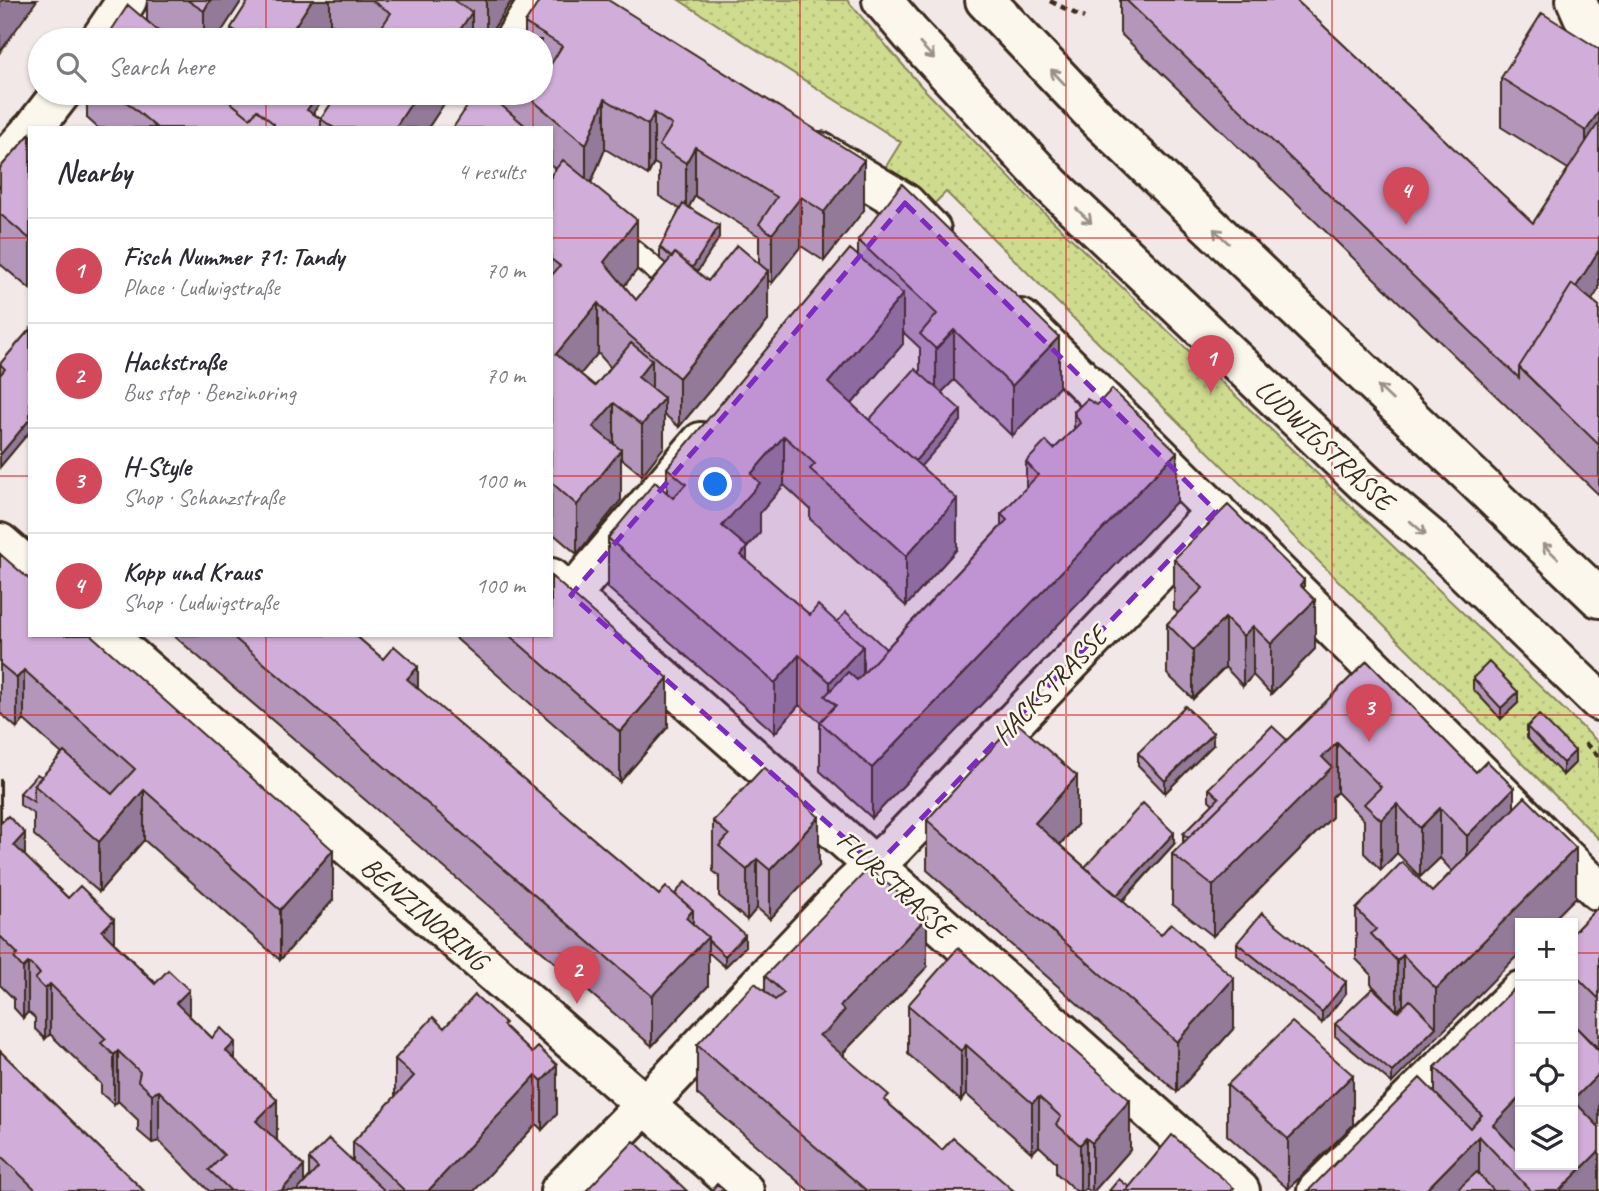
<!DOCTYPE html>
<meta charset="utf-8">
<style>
body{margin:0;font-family:Caveat,sans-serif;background:#f7f7f7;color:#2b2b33}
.controls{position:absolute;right:21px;bottom:21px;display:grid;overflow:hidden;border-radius:0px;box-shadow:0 2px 5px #0004}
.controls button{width:63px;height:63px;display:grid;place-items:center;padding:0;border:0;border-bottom:2px solid #e1e1e2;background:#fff;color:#2b2b33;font:35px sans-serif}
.you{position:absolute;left:716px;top:485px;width:24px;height:24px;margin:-18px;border:5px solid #fff;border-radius:50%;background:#1a73e8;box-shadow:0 0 0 10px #1a73e833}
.badge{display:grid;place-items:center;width:46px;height:46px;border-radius:50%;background:#d1495b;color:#fff;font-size:23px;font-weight:700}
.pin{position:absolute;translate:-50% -58px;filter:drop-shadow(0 2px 4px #0008)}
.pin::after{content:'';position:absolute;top:37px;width:24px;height:21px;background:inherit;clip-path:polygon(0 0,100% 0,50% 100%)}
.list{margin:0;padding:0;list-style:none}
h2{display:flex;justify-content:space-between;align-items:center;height:91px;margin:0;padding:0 28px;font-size:30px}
h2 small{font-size:23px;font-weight:400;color:#7c7c81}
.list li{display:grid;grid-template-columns:46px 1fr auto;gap:21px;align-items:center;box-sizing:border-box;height:105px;padding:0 28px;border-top:2px solid #e1e1e2}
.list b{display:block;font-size:26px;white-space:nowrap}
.list p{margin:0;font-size:23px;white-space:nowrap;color:#7c7c81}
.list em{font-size:23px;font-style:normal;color:#7c7c81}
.icon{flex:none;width:38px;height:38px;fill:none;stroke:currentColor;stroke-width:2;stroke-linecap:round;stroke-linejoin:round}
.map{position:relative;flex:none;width:1599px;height:1191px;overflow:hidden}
.search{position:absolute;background:#fff;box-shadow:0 2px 5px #0004;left:28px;top:28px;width:525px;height:77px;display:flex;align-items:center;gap:18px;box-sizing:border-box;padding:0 24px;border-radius:38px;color:#7c7c81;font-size:26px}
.panel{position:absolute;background:#fff;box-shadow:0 2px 5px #0004;left:28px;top:126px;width:525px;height:511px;border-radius:0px}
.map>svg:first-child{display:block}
.grass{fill:url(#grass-dots);stroke:#858356;stroke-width:2}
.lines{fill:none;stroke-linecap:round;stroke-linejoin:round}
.lane-casing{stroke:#3b2a1e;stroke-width:26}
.street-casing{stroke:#3b2a1e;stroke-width:44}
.secondary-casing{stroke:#3b2a1e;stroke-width:44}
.path{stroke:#3b2a1e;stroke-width:4.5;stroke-dasharray:7 5;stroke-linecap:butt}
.lane{stroke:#fbf7ec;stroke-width:21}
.street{stroke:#fbf7ec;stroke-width:38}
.secondary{stroke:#fbf7ec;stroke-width:38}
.wall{fill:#b496bb;stroke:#3b2a1e;stroke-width:2;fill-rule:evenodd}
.shaded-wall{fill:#927a98;stroke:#3b2a1e;stroke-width:2}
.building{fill:#d1aed9;stroke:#3b2a1e;stroke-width:2}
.oneway{stroke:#9b9085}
.marked{fill:#7b2cbf;fill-opacity:0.2;stroke:#7b2cbf;stroke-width:5;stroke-dasharray:14 9;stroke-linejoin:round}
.grid{fill:none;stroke:#d62828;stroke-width:2;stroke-opacity:0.55}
.labels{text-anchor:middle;stroke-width:5;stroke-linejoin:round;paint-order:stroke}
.street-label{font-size:28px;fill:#3b2a1e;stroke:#fbf7ec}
</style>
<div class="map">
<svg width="1599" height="1191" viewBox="0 0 1599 1191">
<defs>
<pattern id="grass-dots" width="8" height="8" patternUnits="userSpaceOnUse" patternTransform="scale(1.75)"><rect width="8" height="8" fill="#cfdc8f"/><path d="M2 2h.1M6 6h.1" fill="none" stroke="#b3bd7b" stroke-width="1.8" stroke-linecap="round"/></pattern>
</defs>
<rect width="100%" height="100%" fill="#f3e8e8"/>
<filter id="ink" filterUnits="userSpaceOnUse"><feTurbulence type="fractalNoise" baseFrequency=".0143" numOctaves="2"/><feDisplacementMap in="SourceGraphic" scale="14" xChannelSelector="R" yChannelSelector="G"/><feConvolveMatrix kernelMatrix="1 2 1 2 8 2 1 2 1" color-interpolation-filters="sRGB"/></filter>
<g filter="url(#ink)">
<path class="grass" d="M679,0H847L921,86L1035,204L1599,743V839L946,192L932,206L885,168L901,142Z"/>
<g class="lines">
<g class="lane-casing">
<path id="lane" d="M615,236L679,289"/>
</g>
<g class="street-casing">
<path id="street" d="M1576,0L1593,39L1599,42
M100,40L127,0
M514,40L540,0
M34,128L61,93
M820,152L905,203L931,230
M0,166L30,132
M1021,319L1599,891
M0,543L30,569
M551,578L1240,1191
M571,595L701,442
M106,635L744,1191
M560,1191L672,1077L851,887L894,847L1216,511
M1317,1191L1520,991"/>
</g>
<g class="secondary-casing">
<path id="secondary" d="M882,0L910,33L1051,185L1366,484L1430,538L1599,701
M985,0L1097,118L1599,598"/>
</g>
<path class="path" d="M1050,1L1084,18
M1585,743L1599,757"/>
<use href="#lane" class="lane"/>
<use href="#street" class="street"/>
<use href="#secondary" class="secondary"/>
</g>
<path class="wall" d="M147,0H242L216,40H173L158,31L147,21Z
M249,0H512L486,40L472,31V40H357L330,23L318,40H231V28Z
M1120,0H1296L1533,223L1568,169L1501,127V78L1599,49L1592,300L1599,306V495L1120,33Z
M525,23L864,210L824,261L801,246L772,283L768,280V321L679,427L664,414V447L642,475L621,458V500L577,554L551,532V175L556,169L551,165V128H453L493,98V93H541V40H525ZM605,149L648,175L654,163L659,166V196L680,209L660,247V259L666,264L636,300L624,286L637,270L591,183ZM695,196L759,236V264L708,281L697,272L719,238L689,207ZM598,353L611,368L595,386L580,374Z
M87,93H324V97L313,113L321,119L338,93H451L428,128H98L87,118Z
M30,134V289L0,264V168Z
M858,240L1059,387L1012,436L954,380L942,392L961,421L920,466L957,549L906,606L810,519V509L784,485L760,513V533L747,547V561L810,615L837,622L886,649L1001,526V514L1026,488V462L1054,449L1074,429V412L1177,501L872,818L820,771V722L799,705L775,733L608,588V538L667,493V468L858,256ZM903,332L920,348V373L869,420L852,404L903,344Z
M30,329V431L0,467V364Z
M0,554L333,900L280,960L144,840L99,892L34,835V814L20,805V793L42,777L62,754L24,720L17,728L0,713Z
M1174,559L1304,589L1315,649L1271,694L1253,675L1243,686L1225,667L1193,699L1167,674V624L1178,613L1174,609Z
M173,635H355L659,895L675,894L745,947L725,967L708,952V986L652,1046Z
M452,635H551L668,727L620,782Z
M1367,661L1476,772L1514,808L1576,897L1550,923H1520L1392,1083L1335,1036V1024L1398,1012L1404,1006L1403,1005L1397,1011L1371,984V974L1356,959V909L1432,892L1452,871L1440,858L1420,877L1397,853L1381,870L1364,853V820L1337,792L1332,797V817L1213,936L1172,904V854L1183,843V834L1213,804L1209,800V788L1287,740Z
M1473,678L1518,703L1501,719L1473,689Z
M1527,727L1575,763L1563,775L1527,738Z
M1213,745L1165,793L1138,765V753Z
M0,779L1,823L25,856L235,1060L277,1140L304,1183L309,1177V1159L353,1161V1142L395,1097V1059L444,1028L505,1027L532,1053L557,1114L542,1130L536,1124L474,1191H209L159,1141L152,1143L138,1131V1120L118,1101L114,1105L101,1093V1084L50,1034L45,1039L35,1029V1018L28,1012L23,1018L14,1008V999L0,985Z
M927,820L1077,825L1060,845L1085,867L1174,844L1123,901L1234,1028L1177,1092L927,870Z
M713,821L819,866L770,919L757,908L747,920L719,896V876L713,871Z
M1599,906V1049L1573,1023V933Z
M1237,943L1346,993L1322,1023L1237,955Z
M927,967L844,1052V1057L889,1104L942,1150L1014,1191H809L697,1094V1045L765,992V976Z
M908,1005L1130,1150L1094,1191H1090L1086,1188L1083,1191H1076L1056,1173V1162L1039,1146L1032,1153L966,1094L961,1101L908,1054Z
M0,1051L144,1191H0Z
M1599,1051V1124L1598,1125L1599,1191H1308L1435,1093V1067L1519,1153L1573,1165Z
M1227,1085L1353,1125L1288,1189L1227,1135Z"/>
<path class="shaded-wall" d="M2,0H37L0,52V2Z
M210,0H242L216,40H204V11Z
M312,0H330V23L318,40H286Z
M486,0H512L486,40Z
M472,12V40H453Z
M319,93H324V97L307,122V110Z
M418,93H451L428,128H395Z
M605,99V149L586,195V145Z
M1599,111V160L1586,180V131Z
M654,113V163L648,175V125Z
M695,147V196L686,212V163Z
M864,160V210L824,261V212Z
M801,197V246L772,283V234Z
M637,220V270L604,311V262Z
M719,226V238L689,285V273Z
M1599,250V289L1538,386L1523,371Z
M768,271V321L679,427V378Z
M903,294V344L828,432V383Z
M598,303V353L556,404V354Z
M954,330V380L936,398V349Z
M1059,337V387L1012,436V386Z
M652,360V410L638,377Z
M664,398V447L642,475V425Z
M614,403V452L593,427Z
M961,410V421L896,494V482Z
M30,419V431L0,467V455Z
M784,436V485L760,513V533L722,576V526L751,474Z
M621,450V500L577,554V505Z
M1177,452V501L872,818V768Z
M957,499V549L906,606V556Z
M747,547V597L741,555Z
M1304,580V611L1315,600V649L1271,694V644L1300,585Z
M1225,618V667L1193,699V650Z
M1253,626V675L1243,686V636Z
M863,646V696L836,705L830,700V682Z
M799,655V705L775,733V683Z
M418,667V716L407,679Z
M24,670V720L17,728V678Z
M668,678V727L620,782V732Z
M1518,692V703L1501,719V708Z
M1213,733V745L1165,793V781Z
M1337,743V792L1332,797V817L1213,936V886L1322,757Z
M1575,751V763L1563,775V763Z
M1077,776V825L1035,872V823Z
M1,780V830L0,831V781Z
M1514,788V837L1467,885V836Z
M144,790V840L99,892V842Z
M1397,804V853L1381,870V820Z
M1440,808V858L1420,877V828Z
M819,817V866L770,919V870Z
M25,833V883L14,845Z
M1174,833V844L1104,921V909Z
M1576,848V897L1550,923H1520V953L1392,1083V1072L1436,1027V989Z
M333,850V900L280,960V910Z
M757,859V908L747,920V870Z
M693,910L708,937V986L652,1046V996L686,918Z
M927,917V967L844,1052V1060L819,1035L840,1006Z
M114,919V969L102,931Z
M745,935V947L725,967V956Z
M1403,955V1005L1397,1011V961Z
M28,963V1012L23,1018V968Z
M1234,978V1028L1177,1092V1042Z
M1346,982V993L1322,1023V1012Z
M50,984V1034L45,1039V989Z
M189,990V1040L176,1003Z
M235,1042V1092L226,1051Z
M966,1045V1094L961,1101V1051Z
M118,1051V1101L114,1105V1055Z
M557,1065V1114L542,1130V1081Z
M1599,1074V1124L1573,1150V1100Z
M536,1075V1124L474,1191H428Z
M1353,1075V1125L1288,1189V1139Z
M159,1091V1141L152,1143V1094Z
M1039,1097V1146L1032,1153V1103Z
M1520,1097V1147L1504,1163L1493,1125Z
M277,1100V1150L256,1121Z
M1130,1100V1150L1094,1191H1092V1143Z
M1479,1136V1186L1474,1191H1425Z
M1086,1138V1188L1083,1191H1080V1145Z
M1599,1151V1191H1559Z
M304,1166V1191H281Z"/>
<path class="building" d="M187,0H210L204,11Z
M249,0H312L286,40H250L231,28Z
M371,0H453L472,12L453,40H373L391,13Z
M540,0H608L864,160L824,212L801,197L772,234L759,224L777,197L695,147L686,163L659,146L672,125L654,113L648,125L605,99L586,145L524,93H541V64L548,69L562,46L525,23Z
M1126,0H1296L1533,223L1599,122V250L1576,287L1572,284L1519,367V378Z
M128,5L169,40H105Z
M1542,13L1599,49V111L1586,131L1501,78Z
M116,93H219L250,118L257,110L274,124L270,128H157Z
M219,93H271L275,95L277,93H319L307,110L321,119V128H274V124L257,110L250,118Z
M338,93H418L395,128H334L321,119Z
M476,93H487L528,128H453Z
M30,134V239L0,214V168Z
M563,160L637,220L604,262L636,300L675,253L708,281L737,245L768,271L679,378L614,322L598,303L556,354L595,386L631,343L652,360L638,377L664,398L642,425L614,403L593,427L621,450L577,505L551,482V276L560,266L551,259V175Z
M902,184L1059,337L1012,386L954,330L936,349L920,334L937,314L858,240Z
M683,204L719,226L692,268L675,253L672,258L660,247Z
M850,249L903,294L828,383L957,499L906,556L810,469L815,464L784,436L751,474L760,483L722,526L747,547L741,555L810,615L818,605L863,646L830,682L799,655L775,683L608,538L655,482L673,498L686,484L667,468Z
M1572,284L1599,306V445L1519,367Z
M30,329V419L0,455V375L5,369L0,364Z
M915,369L961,410L915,461L869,420Z
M1112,389L1177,452L872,768L820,722L836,705L825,696L848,672L857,680L1007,520L1001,514L1038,475L1026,462L1046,441L1054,449L1080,423L1074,412L1087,399L1097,405Z
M1228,505L1304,580L1300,585L1315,600L1271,644L1253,626L1243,636L1225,618L1193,650L1167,624L1203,588L1174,559Z
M0,554L30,580V635H91L333,850L280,910L144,790L99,842L34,785L64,752L112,794L135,769L24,670L17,678L0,664Z
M551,576L668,678L620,732L509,635H551Z
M846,612L886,649L863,674V646L837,622Z
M231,635H355L383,659L394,646L418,667L407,679L659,895L666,887L693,910L686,918L708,937L652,996Z
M1367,661L1476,772L1487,761L1514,788L1467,836L1440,808L1420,828L1397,804L1381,820L1364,804L1381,787L1337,743L1322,757L1332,767L1213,886L1172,854Z
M1489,662L1518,692L1501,708L1473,678Z
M1185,706L1213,733L1165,781L1138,753Z
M1539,715L1575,751L1563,763L1527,727Z
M1016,722L1077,776L1035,823L1161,935L1171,923L1234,978L1177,1042L927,820Z
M1272,726L1287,740L1188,838L1183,834L1219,798L1209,788Z
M764,767L819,817L770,870L757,859L747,870L719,846L729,835L713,821Z
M37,774L42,777L34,785V802L20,793Z
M1525,797L1576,848L1436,989L1403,955L1397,961L1371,934L1376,929L1356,909L1402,862L1432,892Z
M1143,803L1174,833L1117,895L1085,867Z
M8,816L25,833L14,845L68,898L80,886L114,919L102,931L155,984L168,970L189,990L176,1003L212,1038L221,1028L235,1042L226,1051L277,1100L256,1121L304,1166L281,1191H231L209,1170L224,1155L159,1091L152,1094L138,1081L140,1072L118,1051L114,1055L101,1043L106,1039L50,984L45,989L35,979L40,974L35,968L28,963L23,968L14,958L18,954L0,936V824Z
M869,868L927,917L840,1006L844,1011L828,1030L819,1035L889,1095L884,1100L942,1150L953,1138L1014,1191H867L697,1045L755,983L775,1000L784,993L765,976Z
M685,882L745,935L725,956L708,940V937L693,924V910L675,894Z
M1599,906V999L1573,973V933Z
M1262,913L1346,982L1322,1012L1237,943Z
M958,948L1130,1100L1092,1143L1086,1138L1080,1145L1056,1124L1061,1117L1039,1097L1032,1103L966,1045L961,1051L908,1005Z
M1520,983V1097L1493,1125L1519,1153L1520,1152V1165H1573V1024L1599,1051V1074L1573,1100L1599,1127V1151L1559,1191H1531L1479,1136L1425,1191H1308L1420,1078L1470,1128L1482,1115L1435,1067Z
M1373,988L1398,1012L1410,1000L1436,1027L1392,1072L1335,1024Z
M475,995L505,1023L503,1025L532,1053L538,1047L557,1065L542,1081L536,1075L428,1191H405L353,1142L414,1076L395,1059L433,1017L444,1028Z
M1292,1022L1353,1075L1288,1139L1227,1085Z
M0,1051L144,1191H37L0,1155Z
M1172,1135L1234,1188L1231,1191H1126Z
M329,1139L385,1191H297L318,1168L309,1159Z
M634,1141L687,1191H586Z
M1477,1172L1494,1191H1456Z
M1119,1179L1129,1187L1126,1191H1109Z
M717,1184L725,1191H711Z"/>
<defs><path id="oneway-shaft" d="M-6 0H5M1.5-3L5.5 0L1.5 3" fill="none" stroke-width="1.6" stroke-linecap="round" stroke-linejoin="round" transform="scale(1.75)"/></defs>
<g class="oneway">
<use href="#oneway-shaft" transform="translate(927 51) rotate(47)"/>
<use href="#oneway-shaft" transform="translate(1058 77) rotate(-133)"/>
<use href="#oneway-shaft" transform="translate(1084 216) rotate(44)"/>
<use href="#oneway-shaft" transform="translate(1221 236) rotate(-136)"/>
<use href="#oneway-shaft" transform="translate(1385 393) rotate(-136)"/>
<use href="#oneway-shaft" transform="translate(1418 528) rotate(41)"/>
<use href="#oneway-shaft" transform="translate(1550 551) rotate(-136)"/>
</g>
</g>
<path class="marked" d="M905,203L1216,511L876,866L571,595Z"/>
<path class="grid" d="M266,0V40M533,0V40M800,0V1191M1066,0V1191M1332,0V1191M266,93V128M533,93V128M0,238H30M551,238H1599M0,476H30M551,476H1599M266,635V1191M533,635V1191M0,715H1599M0,953H1520M1573,953H1599"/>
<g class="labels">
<g class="street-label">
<text transform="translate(1325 444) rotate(43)" y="10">LUDWIGSTRASSE</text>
<text transform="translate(1049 685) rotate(-46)" y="10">HACKSTRASSE</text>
<text transform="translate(896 884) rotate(42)" y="10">FLURSTRASSE</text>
<text transform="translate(425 913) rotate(41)" y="10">BENZINORING</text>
</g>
</g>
</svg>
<div class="controls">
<button>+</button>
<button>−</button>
<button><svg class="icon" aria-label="locate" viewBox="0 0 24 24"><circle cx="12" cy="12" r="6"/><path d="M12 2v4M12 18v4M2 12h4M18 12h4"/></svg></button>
<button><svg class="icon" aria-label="layers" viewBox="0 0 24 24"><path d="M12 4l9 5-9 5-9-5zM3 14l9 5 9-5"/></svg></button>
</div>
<div class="you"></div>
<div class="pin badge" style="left:1211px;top:393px">1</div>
<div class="pin badge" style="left:577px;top:1004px">2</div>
<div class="pin badge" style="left:1369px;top:742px">3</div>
<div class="pin badge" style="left:1406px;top:225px">4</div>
<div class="search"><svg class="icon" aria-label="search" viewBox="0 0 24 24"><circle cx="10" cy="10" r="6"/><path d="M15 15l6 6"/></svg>Search here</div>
<section class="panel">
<h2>Nearby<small>4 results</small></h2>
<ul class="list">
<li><span class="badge">1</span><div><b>Fisch Nummer 71: Tandy</b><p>Place · Ludwigstraße</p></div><em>70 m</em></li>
<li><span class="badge">2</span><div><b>Hackstraße</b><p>Bus stop · Benzinoring</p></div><em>70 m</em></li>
<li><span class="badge">3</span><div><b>H-Style</b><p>Shop · Schanzstraße</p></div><em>100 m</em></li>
<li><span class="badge">4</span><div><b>Kopp und Kraus</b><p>Shop · Ludwigstraße</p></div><em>100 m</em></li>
</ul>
</section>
</div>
